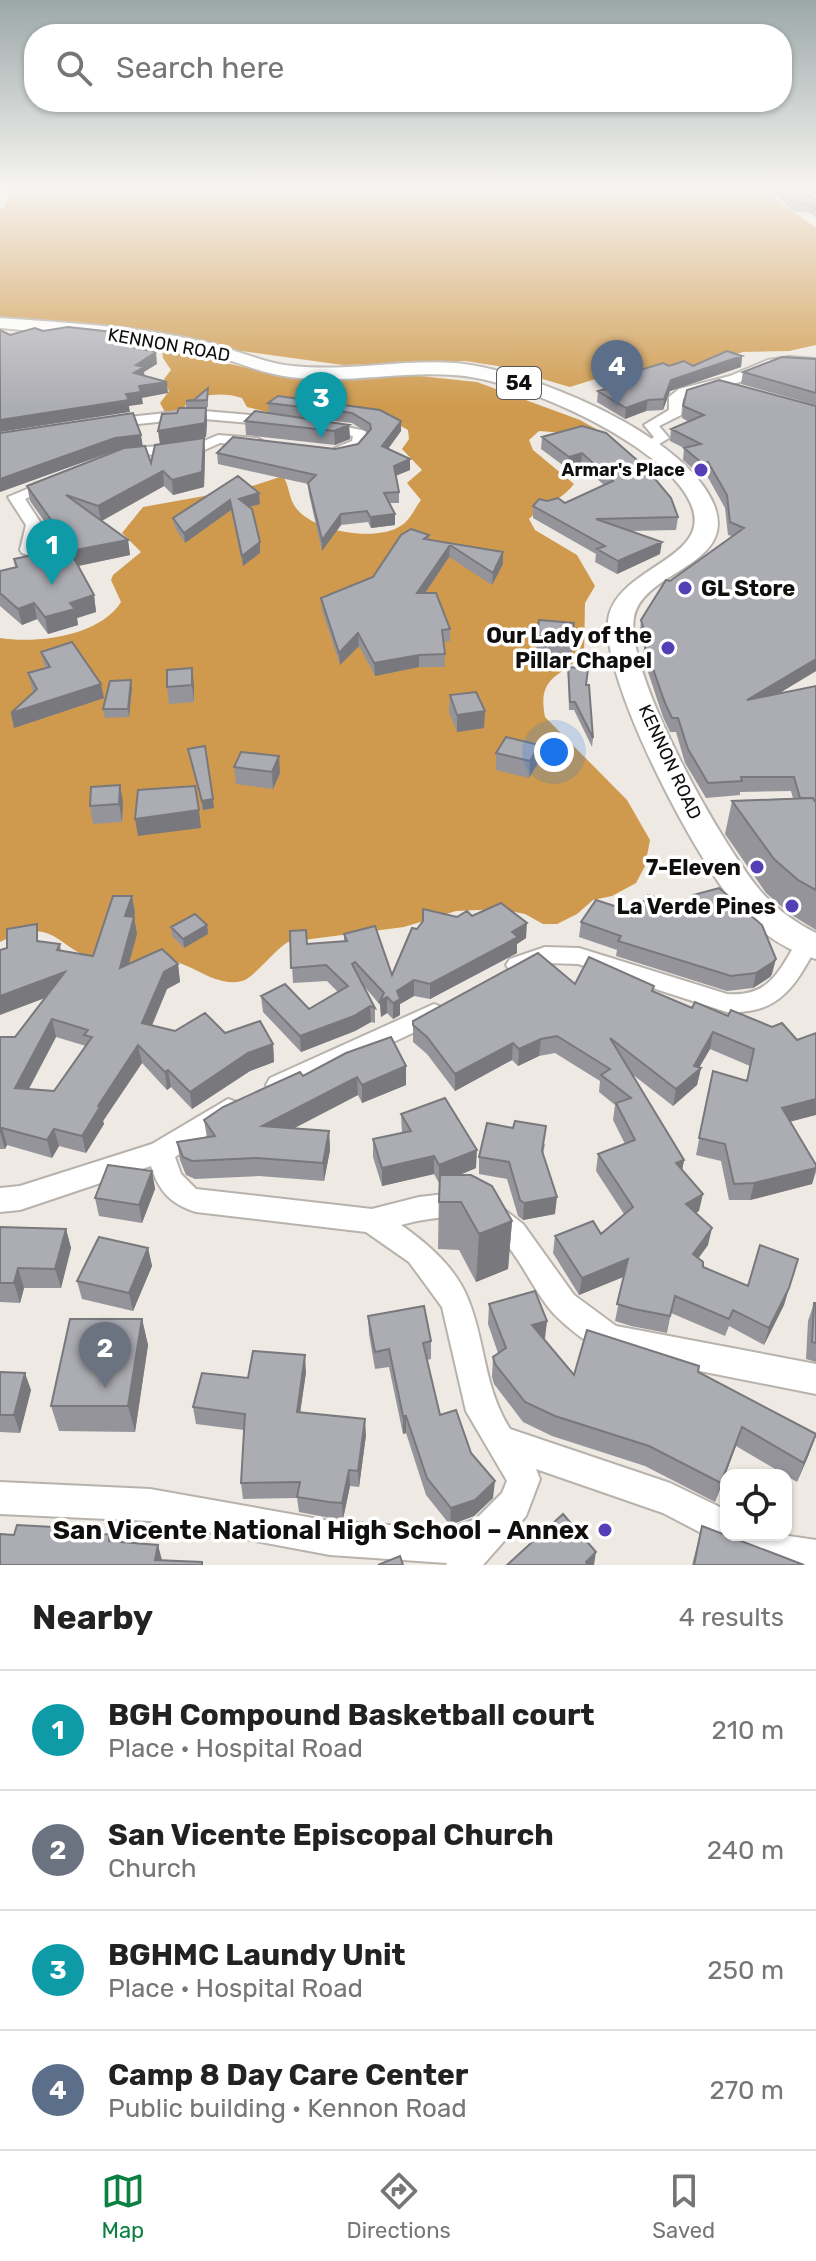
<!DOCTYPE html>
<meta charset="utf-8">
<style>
body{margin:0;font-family:Rubik,sans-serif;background:#f6f6f6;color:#222}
.controls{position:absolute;right:24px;bottom:24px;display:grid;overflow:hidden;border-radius:16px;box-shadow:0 2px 6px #0004}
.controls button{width:72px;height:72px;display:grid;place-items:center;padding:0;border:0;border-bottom:2px solid #e0e0e0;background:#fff;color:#222;font:40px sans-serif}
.you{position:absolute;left:554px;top:752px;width:28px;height:28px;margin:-20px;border:6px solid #fff;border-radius:50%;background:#1a73e8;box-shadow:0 0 0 12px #1a73e833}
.badge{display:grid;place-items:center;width:52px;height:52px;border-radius:50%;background:#0b8043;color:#fff;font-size:26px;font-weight:700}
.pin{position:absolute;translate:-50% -66px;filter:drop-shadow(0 2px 4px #0008)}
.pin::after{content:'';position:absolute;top:42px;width:28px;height:24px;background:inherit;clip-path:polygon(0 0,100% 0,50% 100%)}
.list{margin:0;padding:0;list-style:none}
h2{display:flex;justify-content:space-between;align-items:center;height:104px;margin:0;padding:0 32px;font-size:34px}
h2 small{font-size:26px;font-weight:400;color:#767676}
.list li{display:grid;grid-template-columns:52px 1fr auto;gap:24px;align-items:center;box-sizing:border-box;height:120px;padding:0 32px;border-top:2px solid #e0e0e0}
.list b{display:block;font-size:30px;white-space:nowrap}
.list p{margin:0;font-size:26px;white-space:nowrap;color:#767676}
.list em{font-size:26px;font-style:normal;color:#767676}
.icon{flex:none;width:44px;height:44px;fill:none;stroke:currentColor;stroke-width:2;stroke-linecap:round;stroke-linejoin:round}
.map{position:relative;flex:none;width:816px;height:1565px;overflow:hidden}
.search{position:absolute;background:#fff;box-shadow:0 2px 6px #0004;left:24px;right:24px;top:24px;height:88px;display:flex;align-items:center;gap:20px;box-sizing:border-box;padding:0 28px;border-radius:32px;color:#767676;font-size:30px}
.sheet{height:584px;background:#fff}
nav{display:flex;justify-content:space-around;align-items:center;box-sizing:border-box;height:112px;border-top:2px solid #e0e0e0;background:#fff;font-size:22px;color:#767676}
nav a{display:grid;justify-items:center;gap:4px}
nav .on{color:#0b8043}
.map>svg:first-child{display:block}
.forest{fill:#cf9a4d}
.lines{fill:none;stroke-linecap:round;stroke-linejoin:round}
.minor-casing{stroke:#b7b2ac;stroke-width:4}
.highway-casing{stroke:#b7b2ac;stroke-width:4}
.minor{fill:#fff;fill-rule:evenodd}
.highway{fill:#fff;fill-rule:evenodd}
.wall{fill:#94949a;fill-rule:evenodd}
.shaded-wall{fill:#78787d}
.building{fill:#acacb3;stroke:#78787d;stroke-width:2;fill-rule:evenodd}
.poi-dot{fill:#543fb7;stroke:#fff;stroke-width:3}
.labels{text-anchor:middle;stroke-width:7;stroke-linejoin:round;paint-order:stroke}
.far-street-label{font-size:18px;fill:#110f0d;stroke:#fff}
.far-poi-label{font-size:18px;font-weight:bold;fill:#110f0d;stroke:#fff;text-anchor:end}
.shield{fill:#fff;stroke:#585756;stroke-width:2}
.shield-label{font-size:20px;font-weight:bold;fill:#110f0d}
.poi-label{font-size:22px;font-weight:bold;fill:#110f0d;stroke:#fff;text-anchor:end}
.near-poi-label{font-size:26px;font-weight:bold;fill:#110f0d;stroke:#fff;text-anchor:end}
</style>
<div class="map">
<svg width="816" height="1565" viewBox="0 0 816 1565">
<rect width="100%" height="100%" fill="#eee9e2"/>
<path class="forest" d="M11,189H762L816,228V345L789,351L743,352L694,367L605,376L570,387L498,366L465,361L343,365L0,318V209L5,207Z
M162,349L311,382L410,375L477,382L580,420L596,429L590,435L539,431L529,440L533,450L574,484C560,502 544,503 529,519L535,530L577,555L595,586L585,603L584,654C559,678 537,676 545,717L627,800L650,840L645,866L636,883L612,896L593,900L577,914L557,924H543L525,914L501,909L456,911L404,927L288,942C273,951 253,979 242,981C215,988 192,962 166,960C146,959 125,968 105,963C54,951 58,913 0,942V638C37,644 100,636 121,602L111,580L113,575L141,552L122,533L143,507L243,489L283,476C289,485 289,497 294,505C310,532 377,543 402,525C410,520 415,508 421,500L407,483L422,470L402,449L409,439L408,430L399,425L276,414L247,407L242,398C224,392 204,394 187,401L183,411L166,414L160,403L169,391L164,379L171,370L163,358Z"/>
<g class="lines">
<g class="minor-casing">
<path id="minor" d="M789,357L816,359V367L780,365L740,382L689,395L683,399L681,415L659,426L669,438L649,450L642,446L654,437L644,425L669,410V397L679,389L730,376L768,360Z
M193,410L274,417L281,421L274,425L193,418L111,427L104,423L111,419Z
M322,422L366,431L365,443L345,454H335V448L352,441L353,436L317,429V423Z
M218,435L257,438L264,442L257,446L220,443L200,452L145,455L120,461L113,457L145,447L197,444Z
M53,478L60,482L58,485L25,499L42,525L36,550L28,555L22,553L20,550L26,525L8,497Z
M807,936L815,938C816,950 811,957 805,967C786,1000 765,1014 727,1012L578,964L547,963L518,973L510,971L506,965L510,959L545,947L579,948L727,994C770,997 779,971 799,938Z
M434,1004L442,1007L446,1013L442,1019L288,1092L279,1095L270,1092L266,1085L270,1078Z
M228,1099L237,1102L241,1109L237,1116L175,1157L181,1174L196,1189L372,1209L419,1197L454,1193L478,1198L502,1208L523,1224L574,1295L616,1326L816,1364V1394L609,1353C590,1346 568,1328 554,1314C528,1286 513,1233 474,1221C450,1214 425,1219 401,1225C427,1243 456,1268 468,1299C486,1343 483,1386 510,1429L670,1483L726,1510V1535H782L816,1540V1565H763L663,1513L536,1469L540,1479L526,1516L483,1565H446L447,1563L330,1555L150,1521L0,1514V1482L150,1489L330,1521L448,1529L476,1519L502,1493L507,1481L466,1411L442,1307L409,1262L366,1232L196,1212C171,1204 159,1192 151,1166L20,1210L0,1212V1188L20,1186L152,1144Z"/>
</g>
<g class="highway-casing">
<path id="highway" d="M0,318C66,323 134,326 200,341C231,347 261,363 293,366C347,372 401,359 455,363C527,369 686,434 714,505C738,566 643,570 634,617C624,673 725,852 764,895C779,911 796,923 816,933V959C788,951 765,936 744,915C702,873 595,672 609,615C623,561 734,556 680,486C641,435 518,379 454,375C400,371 345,384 290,377C257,373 228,357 196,351C131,338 65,334 0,328Z"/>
</g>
<use href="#minor" class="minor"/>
<use href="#highway" class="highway"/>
</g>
<path class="wall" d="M765,189H816V194L809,196L816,199V217L808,212H794L782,200Z
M742,356L741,367L670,391L663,410L646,411L625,419L597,402L598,391L613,387L614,378L669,366H693Z
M816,359V405L741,384L743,372Z
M208,395V407L197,408H206L207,422L206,437L183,441L204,438L205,453L204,487L173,495L164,486L102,521L128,540L130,555L78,566L94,595L96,612L77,618L78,625L48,634L37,619L22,625L0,606V571L15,567L14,559L45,553L42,537L54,535L30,501L27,486L117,450L0,492V433L142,446L151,463L177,413L186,408V401L194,400Z
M278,396L401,421V431L388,449L410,470L396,476L399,492V503H389L395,514V525L371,528L368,522L341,525L322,551L309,494L308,484L218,464L217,453L335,449L358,444L368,433L352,423L271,414L349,425L350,439L335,445L246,435L245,421L269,413L268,403Z
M683,406H816V671L779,693L816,800V930L790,914L766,893L725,834L732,801L793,798L791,791L740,792V795L706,798L685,763L676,732H670L663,717L643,657L644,647L640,633L641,620L670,581L732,536L728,535L725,508L706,474L700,475L683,460L684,448L670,441L671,429L689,422L682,418Z
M582,426L678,517L676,530L630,531L660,554L617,574L595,562L596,554L533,518V506L547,501L565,503L604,485L581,464L568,469L541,449L542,437Z
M238,476L260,504L249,507L260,553L243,566L231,510L185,543L175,528L173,518Z
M429,535V540L503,552V564L492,585L449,557L425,593L450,629V641L444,642L445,667H419L375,676L359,646L340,665L322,610L321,598L373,577Z
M539,620L574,623L572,655L536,653Z
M41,652L104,698L14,728L11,713L33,692L28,673L45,668Z
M568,667L586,685L593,738L592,747L574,710H569Z
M194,685V702L169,704L167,687Z
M132,688L129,717L105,718L103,709Z
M450,695L485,711L484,728L457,732L449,712Z
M188,749L214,808L203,810Z
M241,752L280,773L273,789L236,784L234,767Z
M496,753L538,763L529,778L496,770Z
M120,785L123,802L122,822L93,824L90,806Z
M693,895L772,974L770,977L753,988L727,991L616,956L617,950L579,937L581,922L636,913L690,908Z
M132,896L135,913L134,917L137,934L129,963L178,964L180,982L167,989L152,1026L175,1031L225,1033L273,1044L274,1062L250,1071L192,1109L171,1087L167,1090L142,1063L103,1121L104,1124L86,1153L59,1146L52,1158L7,1145L5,1149H0V1037H15L45,998L41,942L60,944L61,951L93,956ZM56,1037L86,1046L54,1091L29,1089Z
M472,916L526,938L517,944V953L430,999L414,996L400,1004V1015L393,1019L387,1013L381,1017L380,1005L364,986L375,1008V1023L371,1022L355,1031L301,1052L263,1012L261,996L309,1009L338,992L327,981L293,983L290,931L307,944L344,941V934L392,975L417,929L457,917Z
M207,925L208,934L184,948L172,936L171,927Z
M575,984L654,986L653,992L692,1008L772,1027L790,1122L816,1165V1172L812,1184L750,1200H729L721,1161L696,1155L713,1071L747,1081L750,1066L710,1049L699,1068H701L697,1085L673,1106L632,1074L684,1160L682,1170L699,1211L696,1213L708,1245L698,1258L703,1267L748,1286L798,1259L784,1305L764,1345L729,1326L725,1336L671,1313L667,1333L631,1326L615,1321L624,1276L579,1295L553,1253L555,1236L601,1234L624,1214L596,1171L598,1154L625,1144L613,1120L615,1105L599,1092L600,1081L555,1053L539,1056L518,1066L512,1060L455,1091L427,1054L413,1042V1021Z
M406,1066V1085L362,1103L358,1095L293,1129L329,1131L330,1150L324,1181L259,1176L195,1179L186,1175L180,1160L177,1142L207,1138L204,1120L303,1076Z
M401,1114L476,1168L460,1175L512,1221L508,1269L476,1282L459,1250L438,1249L439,1183L434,1174L382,1186L373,1157V1139L402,1133Z
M545,1144L543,1154L555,1214L523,1220L518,1216L507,1179L479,1174V1157Z
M152,1171L155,1189L142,1223L99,1216L95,1198Z
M0,1227L66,1229L71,1248L61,1288H24L20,1303L0,1302Z
M148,1248L152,1266L133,1311L82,1299L77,1281Z
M814,1303H816V1362L806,1359L808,1321Z
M489,1304L547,1321L545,1340L574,1375L698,1372L809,1454L797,1482L736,1446L715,1502L645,1466L552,1436L523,1422L494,1384L492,1377L493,1357L498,1353L488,1324Z
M368,1316L431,1341V1359L427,1360L440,1415L471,1453L493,1498L474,1516L450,1525L426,1495L406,1433L403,1434L389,1367L375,1369L369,1334Z
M142,1319L148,1345L135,1432L59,1431L51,1406Z
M0,1372L31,1390L20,1433L0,1432Z
M306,1372L300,1412L366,1435L359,1487L350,1486L343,1519L330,1518L299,1512L297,1498L243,1499L241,1483L244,1430L196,1424L193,1407L248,1378Z
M702,1526L804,1565H692Z"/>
<path class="shaded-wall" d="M810,189H816V194L809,195Z
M135,340L136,351L127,346Z
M156,352L157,364L144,372L145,378L134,373L136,365Z
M742,356L741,367L670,391L663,410L664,399L671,380Z
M167,382L168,393L142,398L143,404L129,406L130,412L0,432V420L126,394L139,386Z
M648,400L646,411L625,419L626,408Z
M206,408L207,422L206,437L160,445L158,431Z
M401,421V431L382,457V446Z
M349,425L350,439L335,445L334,431Z
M141,435L143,447L117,450L0,492V479L115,438Z
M204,438L205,453L204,487L173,495L172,480Z
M582,453L581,464L568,469L569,457Z
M410,459V470L394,476V466Z
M708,462L706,474L700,475L702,463Z
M163,471L164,486L101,521L98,506Z
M259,493L260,504L240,509L239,499Z
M230,500L231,510L185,543L184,533Z
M341,514V525L322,551V540Z
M395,514V525L371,528L370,517Z
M128,540L130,555L73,567L70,551Z
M260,542V553L243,566L242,556Z
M662,542L660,554L617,574L618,561Z
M450,545L449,557L417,605V593Z
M503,552V564L492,585L493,573Z
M94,595L96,612L77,618L78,625L48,634L45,617L70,603Z
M34,603L37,619L22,625L18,609Z
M358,633L359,646L340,665L339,653Z
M419,655V667L375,676L374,663Z
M816,659V671L745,714L747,700Z
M192,668L194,685V702L192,685Z
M131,680L132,688L129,717L128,709Z
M101,684L104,698L14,728L11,713Z
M485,711L484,728L457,732V715Z
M539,745L538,763L529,778L530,761Z
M279,756L280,773L273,789L272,772Z
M120,785L123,802L122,822L119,804Z
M213,799L214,808L203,810L202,801Z
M199,810L201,828L138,836L135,819Z
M132,896L135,913L128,933L125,916Z
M134,917L137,934L123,985L120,968Z
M527,923L526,938L517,944V953L430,999V984Z
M207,925L208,934L184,948L183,939Z
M776,959L772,974L770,977L753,988L756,973Z
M178,964L180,982L167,989L145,1041L142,1023L164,972Z
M65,972L69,989L0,1015V996Z
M414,980V996L400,1004V1015L393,1019V1003L397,991Z
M387,997V1013L381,1017L380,1001Z
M370,1006L371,1022L355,1031L301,1052L300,1036Z
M52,1019L56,1037L20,1105L15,1088Z
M713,1032L710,1049L697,1071L701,1068L697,1085L673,1106L676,1089L694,1066Z
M541,1039L539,1056L518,1066L519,1049Z
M513,1043L512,1060L455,1091V1074Z
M273,1044L274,1062L250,1071L192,1109L190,1092L248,1053Z
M138,1045L142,1063L103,1121L104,1124L86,1153L82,1136L98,1106Z
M406,1066V1085L362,1103V1085Z
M168,1070L171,1087L167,1090L165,1072Z
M357,1077L358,1095L263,1144L262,1126Z
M816,1099V1115L778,1125L782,1108Z
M2,1128L7,1145L5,1149L0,1132Z
M54,1129L59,1146L52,1158L47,1140Z
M329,1131L330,1150L324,1181L323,1163Z
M477,1150L476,1168L439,1183V1165Z
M434,1156V1174L382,1186V1168Z
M684,1160L681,1177L676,1163Z
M816,1168L812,1184L750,1200L754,1183Z
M152,1171L155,1189L142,1223L139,1205Z
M703,1194L699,1211L682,1221L686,1204Z
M557,1197L555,1214L523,1220L524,1203Z
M512,1221L508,1269L476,1282L479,1234Z
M712,1228L708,1245L690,1270L693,1254Z
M66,1229L71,1248L61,1288L55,1269Z
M148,1248L152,1266L133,1311L129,1293Z
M628,1259L626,1276L579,1295L582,1278Z
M18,1268L24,1288L20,1303L14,1283Z
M789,1288L784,1305L764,1345L769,1328Z
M142,1319L148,1345L135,1432L128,1406Z
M547,1321L544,1341L532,1325Z
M305,1355L306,1372L298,1428L297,1412Z
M25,1373L31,1390L20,1433L14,1415Z
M403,1416H406V1433L403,1434Z
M365,1419L366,1435L359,1487L358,1471Z
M742,1427L736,1446L715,1502L721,1483Z
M816,1436L809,1454L797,1482L804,1463Z
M349,1470L350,1486L343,1519L342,1503Z
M495,1481L493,1498L474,1516L450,1525L451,1508Z
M71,1528L76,1543L68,1538Z
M158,1545L162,1560H155Z
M596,1552L594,1565H585L586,1562Z"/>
<path class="building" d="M778,189H810L809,196L816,199V209L810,204H796Z
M68,327L122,333L115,337L135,340L127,346L156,352L136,365L144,367L134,373L167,382L139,386L141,392L126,394L129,400L0,420V330L10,335L35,328L43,331Z
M727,351L742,356L671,380L664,399L648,400L626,408L598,391L624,384L614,378L663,363L669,366L684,361L693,366Z
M782,357L816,359V393L743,372Z
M719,380L816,406V659L747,700L816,686V800H814L813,798H800L794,777H741L742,781L708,783L688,749L678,718H672L665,703L644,643H648L641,620L666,580L670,581L744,528L730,522L727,495L708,462L702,463L684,448L701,444L671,429L704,415L683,406L687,390Z
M208,388L207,400L186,401L194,400Z
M278,396L380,410L401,421L382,446L410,459L394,466L399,492L384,493L395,514L370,517L367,511L341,514L322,540L308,483L316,475L217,453L233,437L335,449L358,444L371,429L370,424L352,413L268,403Z
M179,408H206L205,423L158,431L162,414L177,413Z
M255,411L349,425L334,431L245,421Z
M133,413L141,435L115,438L0,479V433Z
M582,426L606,433L646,468L671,498L678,517L596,519L662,542L618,561L597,549L605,546L533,506L539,499L547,501L558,498L565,503L613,481L582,453L569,457L542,437Z
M204,438L202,472L172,480L163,471L98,506L66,495L128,540L70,551L94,595L70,603L75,609L45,617L34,603L18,609L0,593V571L17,567L14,559L47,552L42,537L61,534L27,486L124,448L145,446L151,463L155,445Z
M238,476L259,493L239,499L252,509L260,542L242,556L230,500L184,533L173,518Z
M411,529L429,535L424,539L503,552L493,573L450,545L417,593H436L450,629L442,630L445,654L419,655L374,663L358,633L339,653L321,598L373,577L401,535Z
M539,620L574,623L573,639L537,636Z
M72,642L101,684L11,713L37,689L28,673L50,667L41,652Z
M568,667L588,669L586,685H589L593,738L575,702H570Z
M192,668V685L167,687V670Z
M131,680L128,709H103L110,681Z
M476,692L485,711L457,715L450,695Z
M506,737L539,745L530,761L496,753Z
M205,746L213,799L202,801L188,749Z
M241,752L279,756L272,772L234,767Z
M120,785L119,804L90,806L91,787Z
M195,786L199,810L135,819L138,790Z
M813,798L816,803V890L798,880L774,859L732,801Z
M719,888L762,925L776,959L773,962L756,973L731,976L618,941L621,936L581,922L596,900L636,913L648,895L704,912L693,895Z
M113,896H132L125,916L134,917L120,968L162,949L178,964L164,972L142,1023L175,1031L205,1013L225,1033L260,1021L273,1044L248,1053L190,1092L168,1070L165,1072L138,1045L98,1106L100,1107L82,1136L54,1129L47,1140L2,1128L0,1132V1037H15L65,972L0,996V950L7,948V929L37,924V941L60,944L57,950L93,956ZM52,1019L88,1030L84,1035L92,1037L54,1091L15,1088Z
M501,903L527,923L512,932L518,937L430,984L414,980L397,991L400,999L393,1003L387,997L380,1001L384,993L355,962L352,964L375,1008L370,1006L354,1016L300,1036L261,996L285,984L309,1009L348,986L326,965L291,968L290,931L306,930L307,944L347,941L344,934L375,926L392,975L412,928L417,929L423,921V909L457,917L467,911L472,916Z
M195,914L207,925L183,939L171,927Z
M538,953L575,984L589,957L654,986L652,991L692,1008L695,1002L728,1016L731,1010L772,1027L782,1023L797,1040L816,1033V1099L782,1108L816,1165V1168L754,1183L734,1184L725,1144L699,1138L713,1071L747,1081L754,1049L713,1032L694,1066L701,1068L676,1089L610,1038L684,1160L676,1163L703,1194L686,1204L712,1228L693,1254L703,1262V1267L748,1286L760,1245L798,1259L789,1288L769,1328L733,1310L729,1319L675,1296L670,1316L634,1309L617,1304L628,1259L582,1278L555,1236L593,1221L601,1234L633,1207L598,1154L635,1140L616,1103L631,1098L601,1075L610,1069L557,1036L541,1039L519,1049L513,1043L455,1074L427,1037L413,1025V1021Z
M391,1037L406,1066L362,1085L357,1077L262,1126L329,1131L323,1163L257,1158L192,1161L183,1157L177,1142L215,1136L204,1120L223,1107L300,1072L303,1076L346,1053Z
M445,1098L477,1150L439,1165L434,1156L382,1168L373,1139L411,1131L401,1114Z
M515,1121L546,1126L542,1151L557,1197L524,1203L520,1200L509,1162L479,1157L487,1123L513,1128Z
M108,1165L152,1171L139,1205L95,1198Z
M440,1175H471L492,1186L512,1221L479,1234L461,1202H439Z
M0,1227L66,1229L55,1269L18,1268L14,1283H0Z
M99,1237L148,1248L129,1293L77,1281Z
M535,1291L547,1321L532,1325L574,1375L587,1330L699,1366L698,1372L816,1434L804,1463L742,1427L721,1483L649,1446L555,1416L525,1402L495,1364L493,1357L506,1348L489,1304Z
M814,1303H816V1343L812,1342Z
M424,1306L431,1341L423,1343L440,1415L456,1410L471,1453L495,1481L475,1500L451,1508L427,1478L406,1416H403L389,1349L375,1352L368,1316Z
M70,1319H142L128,1406H51Z
M253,1351L305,1355L297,1412L365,1419L358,1471L349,1470L342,1503L329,1502L297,1497L300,1482L241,1483L245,1414L193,1407L202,1373L248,1378Z
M0,1372L25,1373L14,1415H0Z
M563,1514L596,1552L586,1562L588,1565H507Z
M17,1525L71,1528L68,1538L109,1534V1541L158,1545L155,1560L202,1562V1565H0V1534L14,1535Z
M702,1526L804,1565H694Z
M400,1556L403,1565H378Z"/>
<linearGradient id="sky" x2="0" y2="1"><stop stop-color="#9ca8a8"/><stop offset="0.46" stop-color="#f7f5f2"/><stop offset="1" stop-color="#f7f5f2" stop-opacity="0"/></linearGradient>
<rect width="816" height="408" fill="url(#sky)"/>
<g class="poi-dot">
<circle cx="701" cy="470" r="8"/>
<circle cx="685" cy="588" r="8"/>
<circle cx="668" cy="648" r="8"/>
<circle cx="757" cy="867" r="8"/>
<circle cx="792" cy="906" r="8"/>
<circle cx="605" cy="1530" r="8"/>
</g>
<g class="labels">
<g class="far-street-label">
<text transform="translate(169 345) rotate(10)" y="6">KENNON ROAD</text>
<text transform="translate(670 762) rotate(65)" y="6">KENNON ROAD</text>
</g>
<g class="far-poi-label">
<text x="685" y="476">Armar's Place</text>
</g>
<rect class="shield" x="497" y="367" width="44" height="32" rx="6"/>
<g class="shield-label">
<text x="519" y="390">54</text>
</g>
<g class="poi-label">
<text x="701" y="596" text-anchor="start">GL Store</text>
<text x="652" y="643">Our Lady of the<tspan x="652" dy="25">Pillar Chapel</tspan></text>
<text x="741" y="875">7-Eleven</text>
<text x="776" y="914">La Verde Pines</text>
</g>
<g class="near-poi-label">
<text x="589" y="1539">San Vicente National High School – Annex</text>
</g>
</g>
</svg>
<div class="controls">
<button><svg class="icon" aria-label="locate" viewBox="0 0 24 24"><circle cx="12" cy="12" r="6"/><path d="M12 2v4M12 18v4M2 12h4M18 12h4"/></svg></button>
</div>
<div class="you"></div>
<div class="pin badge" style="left:52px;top:585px;background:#0f9aa8">1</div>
<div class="pin badge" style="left:105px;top:1388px;background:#6b7280">2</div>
<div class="pin badge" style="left:321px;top:438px;background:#0f9aa8">3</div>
<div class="pin badge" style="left:617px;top:406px;background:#5c6f8a">4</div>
<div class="search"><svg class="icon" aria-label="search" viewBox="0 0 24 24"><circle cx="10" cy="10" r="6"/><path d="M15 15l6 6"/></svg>Search here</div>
</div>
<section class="sheet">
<h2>Nearby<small>4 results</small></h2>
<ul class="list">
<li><span class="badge" style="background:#0f9aa8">1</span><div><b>BGH Compound Basketball court</b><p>Place · Hospital Road</p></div><em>210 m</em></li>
<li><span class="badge" style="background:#6b7280">2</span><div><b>San Vicente Episcopal Church</b><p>Church</p></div><em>240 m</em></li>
<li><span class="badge" style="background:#0f9aa8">3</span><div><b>BGHMC Laundy Unit</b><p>Place · Hospital Road</p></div><em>250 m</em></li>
<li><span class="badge" style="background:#5c6f8a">4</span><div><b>Camp 8 Day Care Center</b><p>Public building · Kennon Road</p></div><em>270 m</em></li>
</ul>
</section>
<nav>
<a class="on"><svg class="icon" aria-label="map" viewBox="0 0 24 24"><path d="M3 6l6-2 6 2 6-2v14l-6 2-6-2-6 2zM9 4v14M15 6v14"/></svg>Map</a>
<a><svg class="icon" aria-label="directions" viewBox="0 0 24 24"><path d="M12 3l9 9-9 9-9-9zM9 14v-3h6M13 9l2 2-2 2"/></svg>Directions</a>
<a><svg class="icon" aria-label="saved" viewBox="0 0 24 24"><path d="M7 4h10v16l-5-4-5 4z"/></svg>Saved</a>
</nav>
